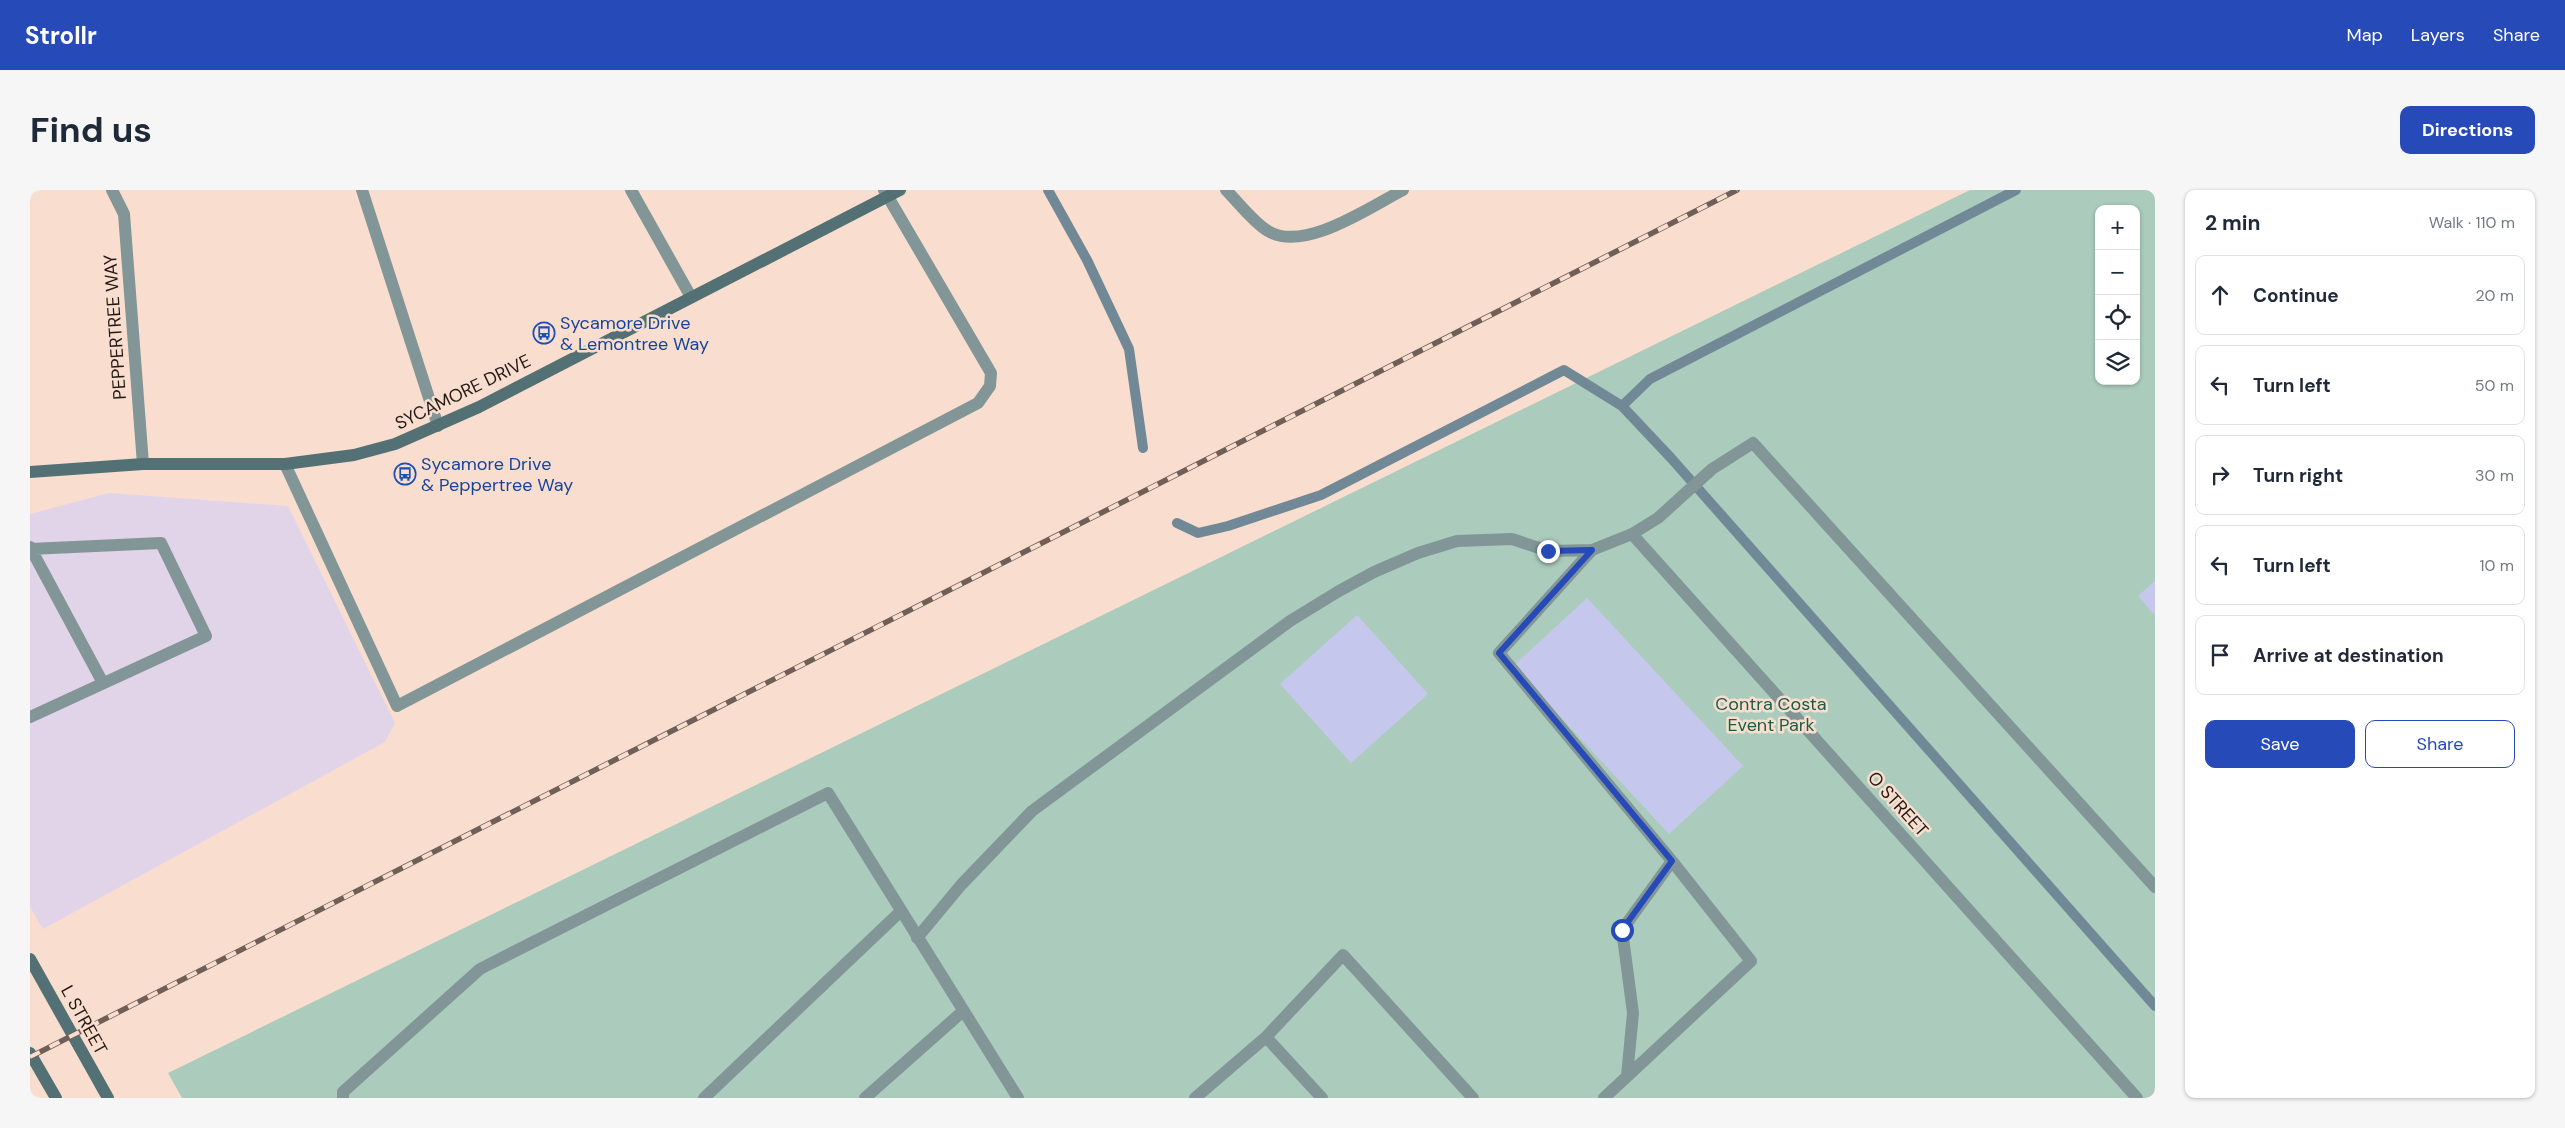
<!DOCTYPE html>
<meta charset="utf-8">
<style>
body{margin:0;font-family:"DM Sans",sans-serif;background:#f6f6f7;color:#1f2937}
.controls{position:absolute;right:15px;top:15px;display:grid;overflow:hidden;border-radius:10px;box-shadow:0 1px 4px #0004}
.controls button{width:45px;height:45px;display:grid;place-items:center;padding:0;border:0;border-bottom:1px solid #e0e1e3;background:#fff;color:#1f2937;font:25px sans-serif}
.stop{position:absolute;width:15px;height:15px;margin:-11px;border:4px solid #274ab9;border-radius:50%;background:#fff}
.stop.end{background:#274ab9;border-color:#fff;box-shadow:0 1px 5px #0008}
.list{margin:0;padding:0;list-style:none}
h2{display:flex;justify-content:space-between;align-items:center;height:65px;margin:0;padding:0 20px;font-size:21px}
h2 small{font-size:16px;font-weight:400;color:#747a83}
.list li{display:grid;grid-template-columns:32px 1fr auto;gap:15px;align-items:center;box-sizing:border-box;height:80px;margin:0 10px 10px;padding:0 10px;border:1px solid #e0e1e3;border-radius:10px}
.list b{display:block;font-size:19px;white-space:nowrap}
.list em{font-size:16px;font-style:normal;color:#747a83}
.actions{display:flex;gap:10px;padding:15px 20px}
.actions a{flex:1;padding:11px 0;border:1px solid #274ab9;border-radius:10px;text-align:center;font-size:18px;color:#274ab9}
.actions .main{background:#274ab9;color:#fff}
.icon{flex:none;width:28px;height:28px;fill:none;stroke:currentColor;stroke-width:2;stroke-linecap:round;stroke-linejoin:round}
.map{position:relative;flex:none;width:2125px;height:908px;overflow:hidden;border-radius:10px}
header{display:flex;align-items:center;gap:30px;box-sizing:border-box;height:70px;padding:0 25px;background:#274ab9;color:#fff}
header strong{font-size:24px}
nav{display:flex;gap:28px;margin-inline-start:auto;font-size:18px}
.intro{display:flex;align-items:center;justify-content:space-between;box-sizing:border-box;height:120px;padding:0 30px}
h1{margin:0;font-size:35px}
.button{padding:12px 22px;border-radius:10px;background:#274ab9;color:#fff;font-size:18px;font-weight:700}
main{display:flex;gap:30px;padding:0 30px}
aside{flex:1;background:#fff;border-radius:10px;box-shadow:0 1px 4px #0004}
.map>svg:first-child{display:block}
.commercial{fill:#e2d4e8}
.green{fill:#abccbc;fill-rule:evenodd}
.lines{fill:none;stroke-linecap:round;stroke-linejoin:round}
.stream{stroke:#718996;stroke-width:10}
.building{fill:#c5c8ec}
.lane{stroke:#829698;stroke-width:12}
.street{stroke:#829698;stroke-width:12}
.secondary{stroke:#537174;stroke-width:12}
.rail-casing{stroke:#6f5f57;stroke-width:5.5}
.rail{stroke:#f9decf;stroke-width:4;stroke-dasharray:11;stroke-linecap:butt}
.route{stroke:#274ab9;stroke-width:6}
.labels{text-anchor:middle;stroke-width:5;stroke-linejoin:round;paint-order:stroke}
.transit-label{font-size:18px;fill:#164399;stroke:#f9decf;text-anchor:start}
.street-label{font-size:18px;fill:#231914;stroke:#f9decf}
.park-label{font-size:18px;fill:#175d44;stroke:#f9decf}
</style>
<header>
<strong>Strollr</strong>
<nav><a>Map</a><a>Layers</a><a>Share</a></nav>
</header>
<div class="intro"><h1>Find us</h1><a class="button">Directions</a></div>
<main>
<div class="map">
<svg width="2125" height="908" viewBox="0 0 2125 908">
<rect width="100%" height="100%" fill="#f9decf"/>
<path class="commercial" d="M79,303L258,316L365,533L355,552L13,739L0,717V324Z"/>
<path class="green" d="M1940,0H2125V908H152L138,883ZM2069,19H2106V191H2069Z"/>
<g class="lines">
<path class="stream" d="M1018,0L1057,70L1099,159L1113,258
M1592,216L1620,189L1986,0
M1147,333L1168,343L1198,336L1291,305L1534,180L1592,216L1641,268L2125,816"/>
</g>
<path class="building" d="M2125,391V425L2108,406Z
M1557,408L1713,576L1639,644L1483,476Z
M1327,425L1398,504L1321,573L1250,494Z"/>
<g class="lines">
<path class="lane" d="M332,0L408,236
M1196,0C1208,12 1224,33 1238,41C1274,63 1340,17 1373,0
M255,274L367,516L948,213L960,196L961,183L854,0
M0,357L73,493
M0,359L131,353L176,446L0,527
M1562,360L1469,463L1642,671L1721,771L1574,908
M887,748L931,695L1002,621L1260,431L1309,401L1344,382L1388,363L1427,351L1482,349L1518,361L1562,360L1602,344L1628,328L1682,279L1723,253L2125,697
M1597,886L1603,823L1592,740L1642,671
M674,908L871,721
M835,908L932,822"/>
<path class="street" d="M82,0L94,24L113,274
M601,0L661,107
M1602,344L2107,908
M1236,847L1292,908
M313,908V902L450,779L798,603L988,908
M1165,908L1236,847L1313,765L1443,908"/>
<path class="secondary" d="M0,282L113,274H255L324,265L365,254L449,217L870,0
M0,769L78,908
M0,863L26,908"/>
<g class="rail-casing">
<path id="rail" d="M0,867L1707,0"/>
</g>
<use href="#rail" class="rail"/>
</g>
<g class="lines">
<path class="route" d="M1518,361L1562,360L1469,463L1642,671L1592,740"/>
</g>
<defs>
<g id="bus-ring" transform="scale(1.125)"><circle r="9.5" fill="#f9decf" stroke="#1a4fb4" stroke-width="1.5"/><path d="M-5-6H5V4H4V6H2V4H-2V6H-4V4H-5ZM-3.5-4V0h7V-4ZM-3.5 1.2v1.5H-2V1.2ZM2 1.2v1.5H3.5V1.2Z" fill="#1a4fb4"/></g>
</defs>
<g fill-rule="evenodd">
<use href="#bus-ring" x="514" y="143"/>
<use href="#bus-ring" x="375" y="284"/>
</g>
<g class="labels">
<g class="transit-label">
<text x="530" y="139">Sycamore Drive<tspan x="530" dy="21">&amp; Lemontree Way</tspan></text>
<text x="391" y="280">Sycamore Drive<tspan x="391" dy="21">&amp; Peppertree Way</tspan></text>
</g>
<g class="street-label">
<text transform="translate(85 137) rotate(-94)" y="6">PEPPERTREE WAY</text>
<text transform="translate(433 202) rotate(-26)" y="6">SYCAMORE DRIVE</text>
<text transform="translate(1868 614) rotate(48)" y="6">O STREET</text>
<text transform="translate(54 830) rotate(61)" y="6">L STREET</text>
</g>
<g class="park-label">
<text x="1741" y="520">Contra Costa<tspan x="1741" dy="21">Event Park</tspan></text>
</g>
</g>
</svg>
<div class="controls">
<button>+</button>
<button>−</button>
<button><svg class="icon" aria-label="locate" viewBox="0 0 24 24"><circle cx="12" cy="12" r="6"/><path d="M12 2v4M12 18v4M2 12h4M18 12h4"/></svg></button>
<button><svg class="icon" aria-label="layers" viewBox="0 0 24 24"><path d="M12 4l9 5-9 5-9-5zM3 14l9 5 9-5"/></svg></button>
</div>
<div class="stop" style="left:1592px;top:740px"></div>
<div class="stop end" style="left:1518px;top:361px"></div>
</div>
<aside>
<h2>2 min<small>Walk · 110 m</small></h2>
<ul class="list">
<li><svg class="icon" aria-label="ahead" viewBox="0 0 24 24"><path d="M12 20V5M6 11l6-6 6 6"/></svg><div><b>Continue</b></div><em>20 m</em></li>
<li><svg class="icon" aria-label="left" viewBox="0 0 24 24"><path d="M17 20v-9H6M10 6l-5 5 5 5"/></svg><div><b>Turn left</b></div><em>50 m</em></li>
<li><svg class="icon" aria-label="right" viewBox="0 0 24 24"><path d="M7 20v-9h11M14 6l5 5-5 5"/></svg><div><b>Turn right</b></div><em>30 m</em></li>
<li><svg class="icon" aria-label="left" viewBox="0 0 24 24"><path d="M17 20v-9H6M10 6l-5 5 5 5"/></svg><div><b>Turn left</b></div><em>10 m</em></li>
<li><svg class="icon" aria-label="arrive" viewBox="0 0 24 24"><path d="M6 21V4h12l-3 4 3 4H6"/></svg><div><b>Arrive at destination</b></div></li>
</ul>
<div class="actions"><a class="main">Save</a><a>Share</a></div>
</aside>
</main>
